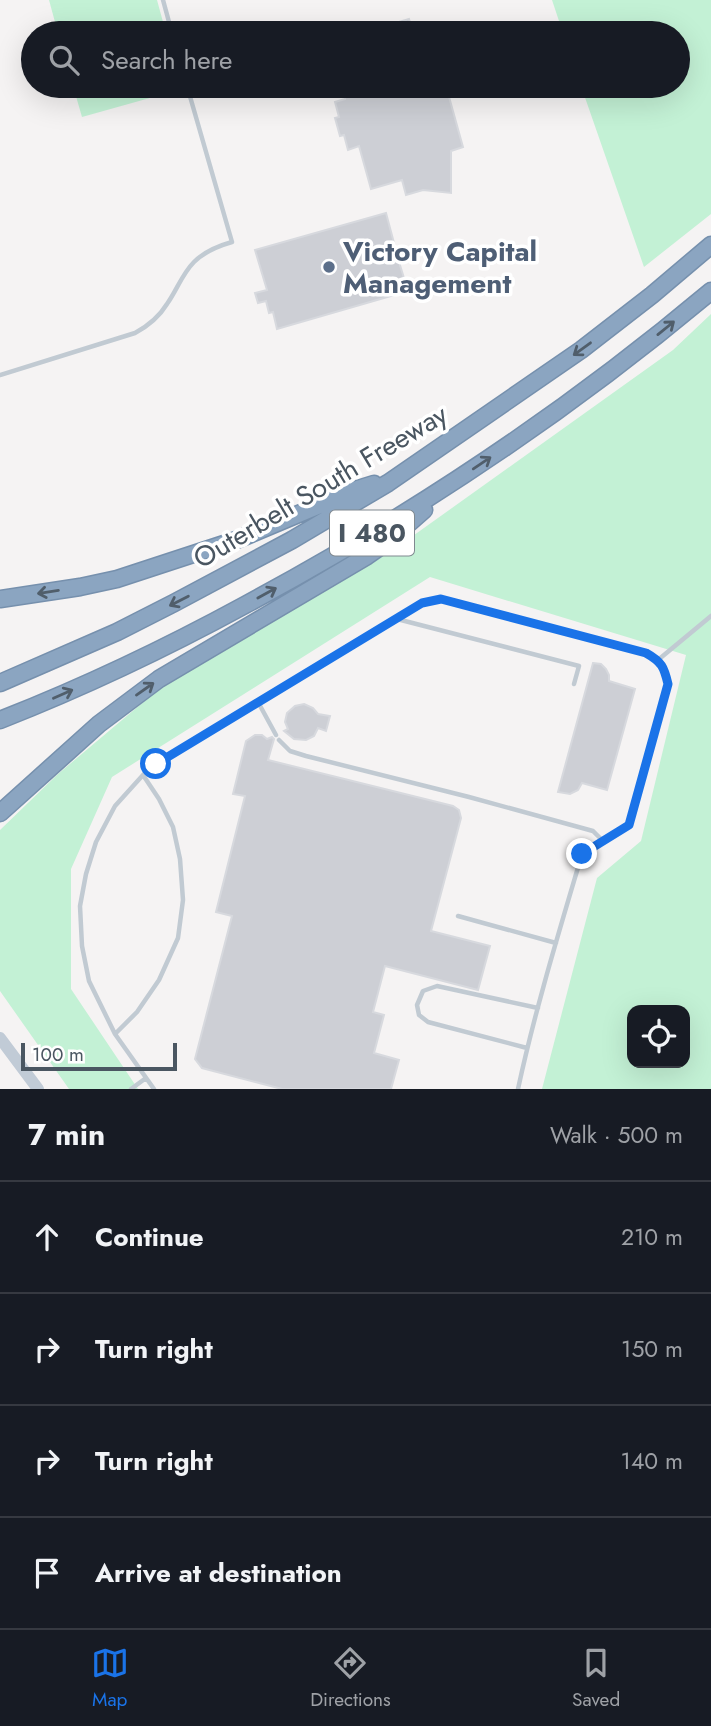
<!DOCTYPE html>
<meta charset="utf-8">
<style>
body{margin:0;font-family:Jost,sans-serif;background:#242831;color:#f1f3f6}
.controls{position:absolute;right:21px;bottom:21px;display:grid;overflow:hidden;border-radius:14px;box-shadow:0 7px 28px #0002}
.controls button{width:63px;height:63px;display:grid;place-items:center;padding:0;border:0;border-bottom:2px solid #363941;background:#171b24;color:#f1f3f6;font:35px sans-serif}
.scale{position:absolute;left:21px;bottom:18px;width:156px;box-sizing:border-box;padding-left:7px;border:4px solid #4a5661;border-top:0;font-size:19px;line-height:24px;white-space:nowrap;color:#4a5661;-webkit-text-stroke:5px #fff;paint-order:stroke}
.stop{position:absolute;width:21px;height:21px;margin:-16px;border:5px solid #1a73e8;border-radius:50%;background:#fff}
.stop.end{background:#1a73e8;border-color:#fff;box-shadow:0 2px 7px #0008}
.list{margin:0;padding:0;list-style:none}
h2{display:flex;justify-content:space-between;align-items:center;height:91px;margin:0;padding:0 28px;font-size:30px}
h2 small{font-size:23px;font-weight:400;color:#9ea1a6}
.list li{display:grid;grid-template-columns:46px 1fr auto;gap:21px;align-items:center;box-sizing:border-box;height:112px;padding:0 28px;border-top:2px solid #363941}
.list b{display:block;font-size:26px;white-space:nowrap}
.list em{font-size:23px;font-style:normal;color:#9ea1a6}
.icon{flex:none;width:38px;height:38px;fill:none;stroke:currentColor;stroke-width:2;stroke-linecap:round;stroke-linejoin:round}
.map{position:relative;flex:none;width:711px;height:1089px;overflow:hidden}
.search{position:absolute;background:#171b24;box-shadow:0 7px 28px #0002;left:21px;right:21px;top:21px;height:77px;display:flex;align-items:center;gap:18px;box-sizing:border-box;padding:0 24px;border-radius:38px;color:#9ea1a6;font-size:26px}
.sheet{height:539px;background:#171b24}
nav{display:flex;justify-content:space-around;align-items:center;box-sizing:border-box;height:98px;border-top:2px solid #363941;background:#171b24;font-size:19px;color:#9ea1a6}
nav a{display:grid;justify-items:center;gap:4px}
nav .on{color:#1a73e8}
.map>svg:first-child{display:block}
.green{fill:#c3f1d5;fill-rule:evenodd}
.building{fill:#cdcfd5;stroke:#d7d9de;stroke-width:2}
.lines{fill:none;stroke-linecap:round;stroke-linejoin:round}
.motorway-casing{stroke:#7690ad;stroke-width:19}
.service{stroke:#c1cad2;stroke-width:4.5}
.secondary{stroke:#c1cbd6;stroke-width:12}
.motorway{stroke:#8ba5c1;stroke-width:16}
.oneway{stroke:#505e6b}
.route{stroke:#1a73e8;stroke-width:9}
.service-dot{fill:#5c6f8a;stroke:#fff;stroke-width:2.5}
.labels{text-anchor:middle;stroke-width:7;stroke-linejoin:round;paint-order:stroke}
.shield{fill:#fff;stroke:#808990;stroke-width:2}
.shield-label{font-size:26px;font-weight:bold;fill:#4a5661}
.service-label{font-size:28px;font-weight:bold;fill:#4e5e75;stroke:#fff;text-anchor:start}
.street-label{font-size:28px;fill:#4a5661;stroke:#fff}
</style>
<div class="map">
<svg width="711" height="1089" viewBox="0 0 711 1089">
<rect width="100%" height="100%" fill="#f5f3f3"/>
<path class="green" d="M49,0H157L166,33H58Z
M552,0H711V214L644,267L581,86H678V33H563Z
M73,86H181L182,89L82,117Z
M711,314V1089H542L597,878L641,841L686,655L430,577L112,777L71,869V989L138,1089H69L0,991V830L58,774L160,688L403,543L673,350ZM632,1010H685V1063H632Z"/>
<path class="building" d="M409,19L413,33H368V31Z
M342,86H446L463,147L451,151V193L423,190L406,195L402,180L371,189L359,146L348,150L344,135L340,136L335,118L339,117L335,102L345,99Z
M386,213L394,243L392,244L397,262H399L408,291L277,329L273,312L269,313L266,301L258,303L255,293L267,290L255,250Z
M593,663L601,664L606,669L609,675V681L635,689L607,790L582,783L578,790L570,794L558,792Z
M304,704L313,708L318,714L330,716L326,731L318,728L314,736L306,740L294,739L284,731L288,729L285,722L287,713L295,706Z
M255,735H262L267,739L272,737L274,739L268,760L453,806L459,810L461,818L431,931L490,946L478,990L385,966L373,1012L384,1015L374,1053L399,1060L391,1089H282L202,1068L195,1059L232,916L216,912L245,796L233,794L246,741Z"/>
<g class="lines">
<g class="motorway-casing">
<path id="motorway" d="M0,599L80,587L117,579L239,539L358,489L374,484
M0,683L117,632L174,603L292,540L388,483L581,350L652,295L711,245
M0,720C84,687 166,648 245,605C411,516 567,412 711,291
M0,813L99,724L159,679L367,556L390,540L424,510"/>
</g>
<path class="service" d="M163,0L172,33
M0,375L135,333C148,326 159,317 167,304C177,290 182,274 194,262C205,251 218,246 232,242L187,86
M397,619L579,666L574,684
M658,660L711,616
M258,702L276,735
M279,740L290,751L306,756L469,797L593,831L603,841
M458,916L556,943
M115,1034L137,1012L159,980L178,938L183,900L180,859L173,827L159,799L143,775
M527,1048L428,1022L419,1015L417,1005L423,991L437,986L538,1008
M131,1089L146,1078
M154,1089L115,1034L89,981L82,946L80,906L86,874L96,842L115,806L143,775L156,763L422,603L441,599L646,653C662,662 664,667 668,684L629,825L582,854C559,932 535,1010 518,1089"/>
<path class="secondary" d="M0,1038L38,1089"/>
<use href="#motorway" class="motorway"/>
</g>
<defs><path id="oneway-shaft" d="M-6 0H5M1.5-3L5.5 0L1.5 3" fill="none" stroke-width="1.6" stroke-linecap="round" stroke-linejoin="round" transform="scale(1.75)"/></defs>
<g class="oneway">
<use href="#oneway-shaft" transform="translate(666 328) rotate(-39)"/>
<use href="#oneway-shaft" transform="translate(582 349) rotate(144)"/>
<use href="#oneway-shaft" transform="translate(482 463) rotate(-34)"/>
<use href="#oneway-shaft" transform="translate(48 592) rotate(171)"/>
<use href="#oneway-shaft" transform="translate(267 593) rotate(-29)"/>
<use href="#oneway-shaft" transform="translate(179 601) rotate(153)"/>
<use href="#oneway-shaft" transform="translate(145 689) rotate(-35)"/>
<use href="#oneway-shaft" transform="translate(63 694) rotate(-24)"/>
</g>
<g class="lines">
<path class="route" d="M156,764L422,603L441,599L646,653C662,662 664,667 668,684L629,825L582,854"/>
</g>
<circle class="service-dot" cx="329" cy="267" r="7"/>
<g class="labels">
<rect class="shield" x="330" y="510.5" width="84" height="45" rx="5"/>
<g class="shield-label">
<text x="372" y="542">I 480</text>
</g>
<g class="service-label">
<text x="343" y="261">Victory Capital<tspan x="343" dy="32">Management</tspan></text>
</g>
<g class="street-label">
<text transform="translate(320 486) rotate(-31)" y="10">Outerbelt South Freeway</text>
</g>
</g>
</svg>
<div class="controls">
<button><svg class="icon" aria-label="locate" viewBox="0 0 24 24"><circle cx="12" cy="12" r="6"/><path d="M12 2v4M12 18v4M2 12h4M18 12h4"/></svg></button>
</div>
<div class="scale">100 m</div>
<div class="stop" style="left:156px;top:764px"></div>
<div class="stop end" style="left:582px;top:854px"></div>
<div class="search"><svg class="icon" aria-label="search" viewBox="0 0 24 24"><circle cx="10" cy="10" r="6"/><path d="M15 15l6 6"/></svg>Search here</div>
</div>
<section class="sheet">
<h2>7 min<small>Walk · 500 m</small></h2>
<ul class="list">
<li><svg class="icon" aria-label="ahead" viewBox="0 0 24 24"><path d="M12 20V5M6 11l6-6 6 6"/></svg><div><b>Continue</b></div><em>210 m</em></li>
<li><svg class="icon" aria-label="right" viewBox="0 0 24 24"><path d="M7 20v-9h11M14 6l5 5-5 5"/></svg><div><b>Turn right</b></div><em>150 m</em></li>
<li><svg class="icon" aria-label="right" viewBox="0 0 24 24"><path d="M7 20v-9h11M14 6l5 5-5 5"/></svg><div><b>Turn right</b></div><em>140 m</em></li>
<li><svg class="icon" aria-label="arrive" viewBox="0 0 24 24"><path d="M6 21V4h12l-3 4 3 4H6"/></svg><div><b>Arrive at destination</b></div></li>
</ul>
</section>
<nav>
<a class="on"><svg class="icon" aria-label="map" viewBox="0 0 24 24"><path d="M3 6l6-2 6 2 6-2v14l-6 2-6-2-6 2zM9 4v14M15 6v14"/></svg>Map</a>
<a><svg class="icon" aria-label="directions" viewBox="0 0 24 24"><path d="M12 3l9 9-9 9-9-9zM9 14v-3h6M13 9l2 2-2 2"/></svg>Directions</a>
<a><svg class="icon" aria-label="saved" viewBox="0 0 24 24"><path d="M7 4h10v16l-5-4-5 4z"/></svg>Saved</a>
</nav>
